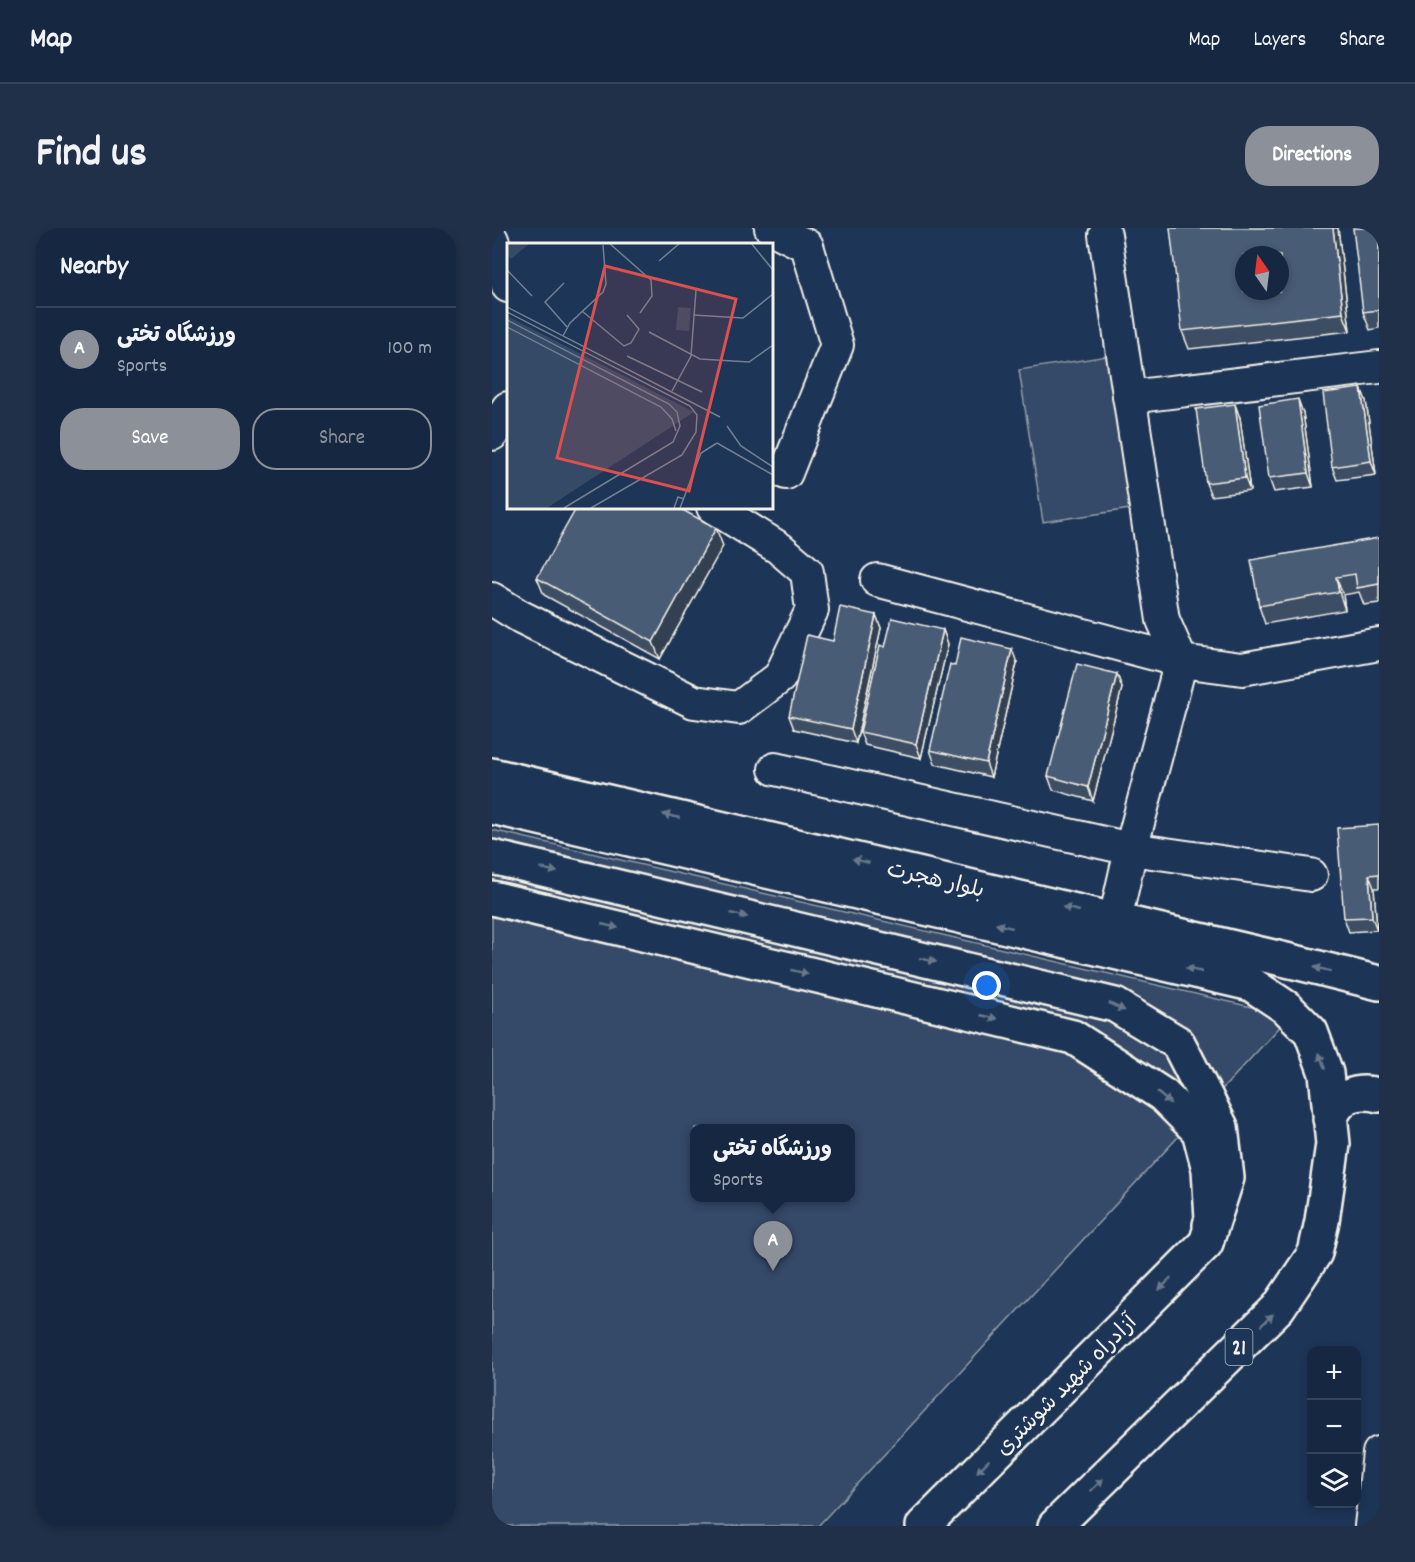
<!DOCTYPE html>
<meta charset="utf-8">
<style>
body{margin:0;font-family:Dekko,"Playpen Sans Arabic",sans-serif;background:#1f3048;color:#f1f3f6}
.controls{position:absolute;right:18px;bottom:18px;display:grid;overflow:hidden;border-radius:12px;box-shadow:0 3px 9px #0003}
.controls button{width:54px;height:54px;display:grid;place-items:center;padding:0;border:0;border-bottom:2px solid #35445a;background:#162841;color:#f1f3f6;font:30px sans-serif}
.compass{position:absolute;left:743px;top:18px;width:54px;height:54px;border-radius:50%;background:#162841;box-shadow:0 3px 9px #0003;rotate:346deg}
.you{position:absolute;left:495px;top:758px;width:21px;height:21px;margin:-15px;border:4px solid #fff;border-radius:50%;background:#1a73e8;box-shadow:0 0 0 9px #1a73e833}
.badge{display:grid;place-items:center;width:39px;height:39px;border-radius:50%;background:#8c9099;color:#fff;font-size:20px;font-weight:700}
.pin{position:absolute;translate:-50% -50px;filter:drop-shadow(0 2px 3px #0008)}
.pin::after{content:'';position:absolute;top:32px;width:21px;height:18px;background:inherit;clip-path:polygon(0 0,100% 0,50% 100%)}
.popup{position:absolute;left:198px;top:896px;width:165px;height:78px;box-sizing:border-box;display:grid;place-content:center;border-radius:12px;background:#162841;filter:drop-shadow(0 2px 4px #0005);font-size:20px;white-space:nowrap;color:#9ea6b1}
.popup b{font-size:22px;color:#f1f3f6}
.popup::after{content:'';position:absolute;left:50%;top:100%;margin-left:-12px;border:12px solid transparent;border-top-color:#162841}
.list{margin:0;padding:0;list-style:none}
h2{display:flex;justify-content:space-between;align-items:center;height:78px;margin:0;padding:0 24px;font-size:26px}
h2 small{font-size:20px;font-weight:400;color:#9ea6b1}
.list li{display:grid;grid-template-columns:39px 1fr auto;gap:18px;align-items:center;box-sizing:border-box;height:84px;padding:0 24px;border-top:2px solid #35445a}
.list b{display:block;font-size:22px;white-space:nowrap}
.list p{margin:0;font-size:20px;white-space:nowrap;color:#9ea6b1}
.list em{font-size:20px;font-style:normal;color:#9ea6b1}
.actions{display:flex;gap:12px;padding:18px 24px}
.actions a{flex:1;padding:14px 0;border:2px solid #8c9099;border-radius:24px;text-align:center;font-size:21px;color:#8c9099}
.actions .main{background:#8c9099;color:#fff}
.icon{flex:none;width:33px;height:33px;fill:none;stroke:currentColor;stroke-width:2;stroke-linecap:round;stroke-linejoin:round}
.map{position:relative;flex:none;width:887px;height:1298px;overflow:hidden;border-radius:24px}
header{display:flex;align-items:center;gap:36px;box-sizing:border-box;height:84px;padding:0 30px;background:#162841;border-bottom:2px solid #35445a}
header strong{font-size:28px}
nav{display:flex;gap:33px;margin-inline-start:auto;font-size:21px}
.intro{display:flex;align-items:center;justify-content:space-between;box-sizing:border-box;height:144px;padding:0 36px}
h1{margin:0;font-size:42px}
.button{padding:15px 27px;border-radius:24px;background:#8c9099;color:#fff;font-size:21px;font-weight:700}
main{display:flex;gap:36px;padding:0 36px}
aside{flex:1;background:#162841;border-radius:24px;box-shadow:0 3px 9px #0003}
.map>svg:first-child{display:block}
.green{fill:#354a67;stroke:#949ea8;stroke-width:1.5;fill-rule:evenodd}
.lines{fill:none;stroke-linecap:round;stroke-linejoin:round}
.minor-casing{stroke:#f4f1e8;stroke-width:36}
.major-casing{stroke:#f4f1e8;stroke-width:38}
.highway-casing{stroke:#f4f1e8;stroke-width:38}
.minor{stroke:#1d3557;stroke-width:32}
.major{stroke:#1d3557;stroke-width:33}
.highway{stroke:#1d3557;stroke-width:33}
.wall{fill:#3e4e64;stroke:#f4f1e8;stroke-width:1.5}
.shaded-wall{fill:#324051;stroke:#f4f1e8;stroke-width:1.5}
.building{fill:#485b74;stroke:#f4f1e8;stroke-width:1.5;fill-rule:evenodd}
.oneway{fill:#68778a}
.labels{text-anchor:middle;stroke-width:5;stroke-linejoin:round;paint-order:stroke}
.shield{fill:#1d3557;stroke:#b4b9bc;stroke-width:1.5}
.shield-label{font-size:21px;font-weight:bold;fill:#f4f1e8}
.street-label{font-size:22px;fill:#f4f1e8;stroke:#1d3557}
.inset-road{fill:none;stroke:#738091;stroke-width:1.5}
.view{fill:#dc504e;fill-opacity:0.15;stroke:#dc504e;stroke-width:3}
.inset-edge{fill:none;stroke:#f4f1e8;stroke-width:3}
</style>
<header>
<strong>Map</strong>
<nav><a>Map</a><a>Layers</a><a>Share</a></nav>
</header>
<div class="intro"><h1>Find us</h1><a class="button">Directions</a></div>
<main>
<aside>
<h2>Nearby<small></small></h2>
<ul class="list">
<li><span class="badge">A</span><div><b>ورزشگاه تختی</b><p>Sports</p></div><em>100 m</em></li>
</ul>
<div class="actions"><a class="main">Save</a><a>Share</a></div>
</aside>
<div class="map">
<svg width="887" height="1298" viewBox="0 0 887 1298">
<rect width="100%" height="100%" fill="#1d3557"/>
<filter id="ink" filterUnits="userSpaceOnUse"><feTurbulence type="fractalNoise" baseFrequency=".0167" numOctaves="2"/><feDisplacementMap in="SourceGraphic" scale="12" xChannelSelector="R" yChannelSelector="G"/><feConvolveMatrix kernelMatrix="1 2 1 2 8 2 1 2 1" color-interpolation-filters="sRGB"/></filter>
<g filter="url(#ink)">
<path class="green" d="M615,128L638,281L551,294L527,142Z
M0,602L798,788L326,1298H0ZM203,900H359V970H203Z"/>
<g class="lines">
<g class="minor-casing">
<path id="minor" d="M279,0L315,18L345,117L294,245
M613,7L671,392L689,433L639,621L623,692
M0,12L16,58
M637,169L887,139
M0,206L16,180
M385,352L689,433L750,441L887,416
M0,371L29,389L202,474L247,480L288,449L320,382L315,344L287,320L221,279
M283,541L639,621L819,647
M879,1298L887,1225"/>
</g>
<g class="major-casing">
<path id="major" d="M0,547L807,735L887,755
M0,670L581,809L671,867L707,903L717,941L720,991L718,997"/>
</g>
<g class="highway-casing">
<path id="highway" d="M0,579L759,756L795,780L819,804L834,845L841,916L830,993L823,1025L786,1080L563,1298
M0,629L623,777L686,815L729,899L735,950L714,1015L431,1298
M838,891C847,868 864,861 887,867"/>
</g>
<use href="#minor" class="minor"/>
<use href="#major" class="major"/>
<use href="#highway" class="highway"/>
</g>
<path class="wall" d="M846,0L858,103L697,121L690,103Z
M887,0V100L878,102L871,84Z
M869,160L874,173L884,247L845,252L840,239Z
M811,185L821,259L782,264L777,250Z
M748,190L758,263L719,268L714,255Z
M887,310V375L872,377L867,364L851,367L853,382L773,396L767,378Z
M231,318L168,431L52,367L45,350Z
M384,387L389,400L364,515L302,501L297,488L341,413Z
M451,402L456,416L429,530L373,517L368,504L393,419Z
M525,435L499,549L443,536L438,522Z
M625,446L630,460L601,573L561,562L556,548Z
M887,597V660H882L885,702L857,704L852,690Z"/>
<path class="shaded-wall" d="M841,0H846L858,103L851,85Z
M869,160L874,173L884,247L879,233Z
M806,171L811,185L821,259L816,245Z
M743,176L748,190L758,263L753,250Z
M224,300L231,318L168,431L161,414Z
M844,349L851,367L853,382L847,364Z
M384,387L389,400L364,515L359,501Z
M451,402L456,416L429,530L424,516Z
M520,421L525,435L499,549L494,535Z
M625,446L630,460L601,573L596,559Z
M877,647L882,660L885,702L880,689Z"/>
<path class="building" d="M678,0H841L851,85L690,103ZM752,27H788V63H752Z
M861,0H887V82L871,84Z
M869,160L879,233L840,239L831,165Z
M806,171L816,245L777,250L767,177Z
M743,176L753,250L714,255L704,181Z
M85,279H185L224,300L161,414L45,350Z
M887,310V356L865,360L863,346L844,349L847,364L767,378L759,332Z
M348,379L384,387L359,501L297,488L315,407L341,413Z
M400,390L451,402L424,516L368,504L388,417L393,419Z
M469,409L520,421L494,535L438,522L458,436L463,438Z
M585,436L625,446L596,559L556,548Z
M887,597V646L877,647L880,689L852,690L845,600Z"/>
<defs><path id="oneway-solid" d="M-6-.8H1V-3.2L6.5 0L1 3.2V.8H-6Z" transform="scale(1.5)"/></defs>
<g class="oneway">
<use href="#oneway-solid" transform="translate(179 588) rotate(-167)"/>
<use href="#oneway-solid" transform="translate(369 633) rotate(-167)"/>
<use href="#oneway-solid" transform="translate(57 642) rotate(13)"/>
<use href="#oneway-solid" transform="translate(579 681) rotate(-167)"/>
<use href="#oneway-solid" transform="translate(247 687) rotate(13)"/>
<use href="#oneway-solid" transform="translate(118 698) rotate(13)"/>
<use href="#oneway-solid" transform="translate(512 698) rotate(-167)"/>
<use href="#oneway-solid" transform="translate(436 732) rotate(13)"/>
<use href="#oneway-solid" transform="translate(830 741) rotate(-166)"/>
<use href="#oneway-solid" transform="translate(702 742) rotate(-167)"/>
<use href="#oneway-solid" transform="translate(308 744) rotate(13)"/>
<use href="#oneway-solid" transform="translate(625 779) rotate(25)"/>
<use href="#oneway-solid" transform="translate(497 789) rotate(13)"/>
<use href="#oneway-solid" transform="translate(830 833) rotate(-110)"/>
<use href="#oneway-solid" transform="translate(672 870) rotate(40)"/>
<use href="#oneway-solid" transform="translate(673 1056) rotate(135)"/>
<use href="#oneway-solid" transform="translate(775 1092) rotate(-44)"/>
<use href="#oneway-solid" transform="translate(491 1238) rotate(135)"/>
<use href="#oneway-solid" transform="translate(605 1257) rotate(-44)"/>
</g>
</g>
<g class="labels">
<rect class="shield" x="733.5" y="1101" width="27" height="36" rx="4.5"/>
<g class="shield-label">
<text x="747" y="1126">21</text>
</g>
<g class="street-label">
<text transform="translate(444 650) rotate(13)" y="8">بلوار هجرت</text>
<text transform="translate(573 1156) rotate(-45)" y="8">آزادراه شهید شوشتری</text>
</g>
</g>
<g transform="translate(15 15)">
<rect width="266" height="266" fill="#1d3557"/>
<path d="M2,0H22V1L4,16L0,12ZM171,64L184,65L182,88L169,87ZM0,73L187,169L40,265H0Z" fill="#354a67"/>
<path class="inset-road" d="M102,0L144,37L145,53L133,70M244,0L266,27M152,18L173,0M0,27L25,53M57,40L38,59L60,84M0,64L213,174M75,68L117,103L124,100L132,86L120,72M0,69L183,163L190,172L189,189L175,212L84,265M186,72L236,75L266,51M0,77L162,161L170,169L173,183L166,199L57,265M0,84L154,164L165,176L169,188M142,89L193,116L242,119L266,102M56,93L63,80L96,49L99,41L96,2M120,113L195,149M165,148L184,113L189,47M220,183L234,203L266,224M210,200L266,232M167,265L171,254L177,256M173,265L194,210L210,200"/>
<path class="view" d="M98,23L229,56L182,248L50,215Z"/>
<rect width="266" height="266" class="inset-edge"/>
</g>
</svg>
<div class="controls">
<button>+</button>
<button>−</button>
<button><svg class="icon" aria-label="layers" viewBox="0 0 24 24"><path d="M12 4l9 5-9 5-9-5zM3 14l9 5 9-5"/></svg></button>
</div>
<svg class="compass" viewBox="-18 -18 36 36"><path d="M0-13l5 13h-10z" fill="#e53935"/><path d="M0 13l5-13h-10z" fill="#9ea6b1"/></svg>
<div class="you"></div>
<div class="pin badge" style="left:281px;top:1043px">A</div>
<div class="popup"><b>ورزشگاه تختی</b>Sports</div>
</div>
</main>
